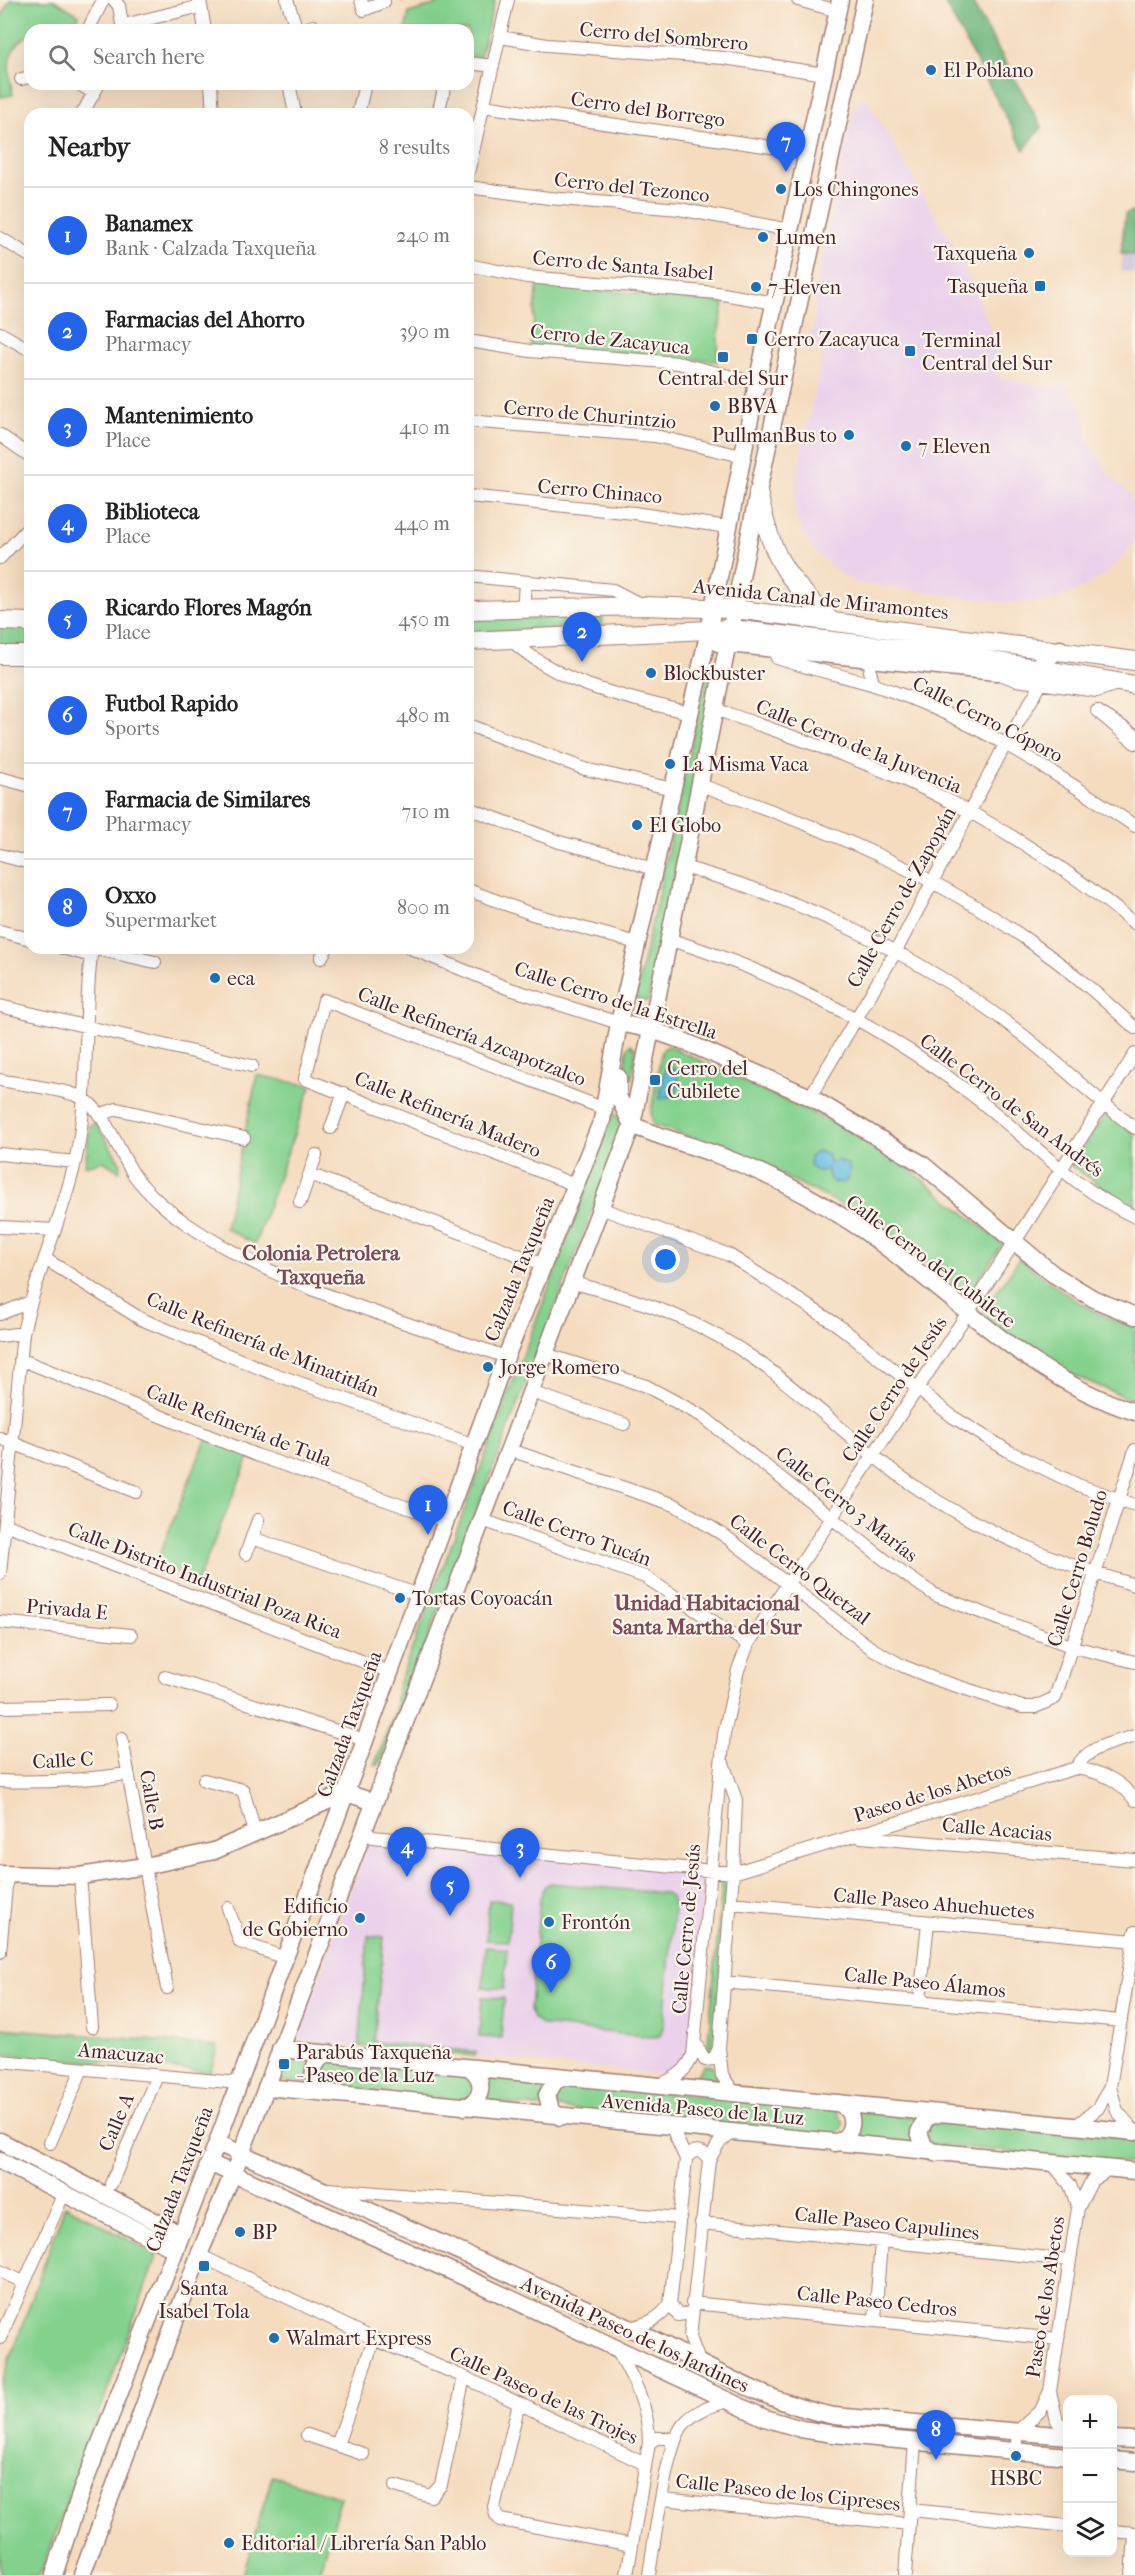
<!DOCTYPE html>
<meta charset="utf-8">
<style>
body{margin:0;font-family:"IM FELL French Canon",serif;background:#f6f6f6;color:#222}
.controls{position:absolute;right:18px;bottom:18px;display:grid;overflow:hidden;border-radius:12px;box-shadow:0 6px 24px #0002}
.controls button{width:54px;height:54px;display:grid;place-items:center;padding:0;border:0;border-bottom:2px solid #e0e0e0;background:#fff;color:#222;font:30px sans-serif}
.you{position:absolute;left:666px;top:1260px;width:21px;height:21px;margin:-15px;border:4px solid #fff;border-radius:50%;background:#1a73e8;box-shadow:0 0 0 9px #1a73e833}
.badge{display:grid;place-items:center;width:39px;height:39px;border-radius:50%;background:#2563eb;color:#fff;font-size:20px;font-weight:700}
.pin{position:absolute;translate:-50% -50px;filter:drop-shadow(0 2px 3px #0008)}
.pin::after{content:'';position:absolute;top:32px;width:21px;height:18px;background:inherit;clip-path:polygon(0 0,100% 0,50% 100%)}
.list{margin:0;padding:0;list-style:none}
h2{display:flex;justify-content:space-between;align-items:center;height:78px;margin:0;padding:0 24px;font-size:26px}
h2 small{font-size:20px;font-weight:400;color:#767676}
.list li{display:grid;grid-template-columns:39px 1fr auto;gap:18px;align-items:center;box-sizing:border-box;height:96px;padding:0 24px;border-top:2px solid #e0e0e0}
.list b{display:block;font-size:22px;white-space:nowrap}
.list p{margin:0;font-size:20px;white-space:nowrap;color:#767676}
.list em{font-size:20px;font-style:normal;color:#767676}
.icon{flex:none;width:33px;height:33px;fill:none;stroke:currentColor;stroke-width:2;stroke-linecap:round;stroke-linejoin:round}
.map{position:relative;flex:none;width:1135px;height:2575px;overflow:hidden}
.search{position:absolute;background:#fff;box-shadow:0 6px 24px #0002;left:24px;top:24px;width:450px;height:66px;display:flex;align-items:center;gap:15px;box-sizing:border-box;padding:0 21px;border-radius:18px;color:#767676;font-size:22px}
.panel{position:absolute;background:#fff;box-shadow:0 6px 24px #0002;left:24px;top:108px;width:450px;height:846px;border-radius:18px}
.map>svg:first-child{display:block}
.built{fill:#ebd1eb}
.industrial{fill:#cbbfd5}
.green{fill:#84d18e;stroke:#67785c;stroke-width:1.5}
.forest{fill:#6bb379;stroke:#5a6952;stroke-width:1.5}
.water{fill:#61bddf;stroke:#566e85;stroke-width:1.5}
.lines{fill:none;stroke-linecap:round;stroke-linejoin:round}
.street-casing{stroke:#a07e75;stroke-width:14}
.secondary-casing{stroke:#a07e75;stroke-width:19}
.primary-casing{stroke:#a07e75;stroke-width:20}
.street{stroke:#fff;stroke-width:12}
.secondary{stroke:#fff;stroke-width:16}
.primary{stroke:#fff;stroke-width:18}
.poi-dot{fill:#1f6fb2;stroke:#fbf7ec;stroke-width:2}
.labels{text-anchor:middle;stroke-width:4.5;stroke-linejoin:round;paint-order:stroke}
.street-label{font-size:20px;fill:#4a1f2b;stroke:#fbf7ec}
.poi-label{font-size:20px;fill:#4a1f2b;stroke:#fbf7ec;text-anchor:start}
.neighbourhood-label{font-size:21px;font-weight:bold;fill:#7c4959;stroke:#fbf7ec}
</style>
<div class="map">
<svg width="1135" height="2575" viewBox="0 0 1135 2575">
<rect width="100%" height="100%" fill="#fbf7ec"/>
<filter id="ink" filterUnits="userSpaceOnUse"><feTurbulence type="fractalNoise" baseFrequency=".0167" numOctaves="2"/><feDisplacementMap in="SourceGraphic" scale="12" xChannelSelector="R" yChannelSelector="G"/><feConvolveMatrix kernelMatrix="1 2 1 2 8 2 1 2 1" color-interpolation-filters="sRGB"/></filter>
<filter id="wash" filterUnits="userSpaceOnUse"><feTurbulence type="fractalNoise" baseFrequency=".008" numOctaves="4" result="noise"/><feDisplacementMap in="SourceGraphic" scale="24" xChannelSelector="R" yChannelSelector="G"/><feGaussianBlur stdDeviation="1.35" result="paint"/><feColorMatrix in="noise" values="0 0 0 0 0 0 0 0 0 0 0 0 0 0 0 0 0 1.4 0 .05"/><feComposite in="paint" operator="in"/></filter>
<g filter="url(#wash)">
<rect width="100%" height="100%" fill="#f5dcbf"/>
<path class="built" d="M860,97L866,98L962,261L999,349L1001,363L995,376L1038,386L1055,387L1063,382L1082,408L1087,439L1107,472L1130,494L1135,504V542L1117,564L1102,577L1066,596L1044,602L1008,603L859,583L843,576L813,550L797,522L795,506L797,473L823,354L809,337L814,326L816,286L854,107H857Z
M368,1843L704,1872L690,2054L676,2075L297,2040Z"/>
<path class="industrial" d="M1123,255H1135V273L1121,271Z"/>
<path class="green" d="M10,0H54L79,15L73,30L42,28L30,30V34C3,50 8,68 13,95L0,97V15L2,16Z
M449,0H495L480,57L468,56V30H405L409,13Z
M538,283L724,303L718,335V361L531,346Z
M603,618L602,627L468,632V619Z
M0,627H30V645L0,646Z
M721,669L648,1001L635,999L707,672Z
M631,1044L636,1049L632,1078L628,1080L624,1077L627,1048Z
M669,1046L834,1123L888,1152L1003,1244L967,1295L874,1223L857,1212L729,1149L653,1125L651,1112L661,1054L664,1048Z
M257,1075L311,1086L255,1244L225,1228Z
M613,1110L624,1128L379,1765L375,1764L396,1707L397,1688L599,1155Z
M1107,1111L1135,1135V1210L1071,1165Z
M96,1123L121,1164L119,1171L103,1161L85,1166L90,1125Z
M1020,1258C1055,1288 1090,1314 1135,1327V1401L1061,1370L980,1316Z
M207,1437L250,1455L197,1582L156,1563Z
M714,1874H729L713,2052H707L722,1887Z
M550,1883L662,1893L671,1897L674,1908L664,2024L660,2036L650,2037L542,2025L533,2019L530,2009L540,1898L545,1886Z
M489,1900L511,1901L508,1941L486,1940Z
M368,1936L384,1937L374,2042L476,2052L475,2056L359,2046Z
M486,1947L507,1949L504,1989L483,1987Z
M482,1997L504,1998L501,2038L479,2037Z
M0,2028L218,2046L210,2072L0,2054Z
M288,2056L312,2058L310,2083L279,2081Z
M332,2059L462,2073L469,2079L472,2088L468,2097L460,2100L328,2086L320,2079L323,2064Z
M704,2065L712,2066L716,2077L723,2087L690,2084Z
M481,2075L548,2082L546,2108L478,2101Z
M562,2083L836,2109L844,2123L840,2130L833,2135L559,2108L555,2102L557,2088Z
M854,2111L922,2117L919,2143L851,2137Z
M934,2119L1135,2138V2164L931,2144L927,2138L929,2125Z
M65,2205L157,2255L40,2575H0V2388Z
M272,2476L341,2497L318,2575H243Z"/>
<path class="forest" d="M943,0H971L1042,127L1024,150Z
M1135,210V255L1121,254L1125,214Z"/>
<path class="water" d="M666,1064L676,1071L679,1084L674,1095L660,1099Z
M818,1151L828,1155L829,1164L837,1160L848,1165L850,1172L845,1182L834,1183L829,1178L827,1168L818,1172L810,1166V1157Z"/>
</g>
<g filter="url(#ink)">
<g class="lines">
<g class="street-casing">
<path id="street" d="M114,0L119,6L123,30
M200,0L205,30
M287,0L297,30
M361,0L364,10L384,2
M798,0L838,11
M124,25L201,6
M90,26L103,0
M302,30L313,26
M500,37L547,45L724,58L824,74
M468,63L493,66
M21,79L30,77
M79,84L94,93
M211,84L213,114
M290,88L295,114
M483,106L807,152
M82,114L99,84
M358,114L365,84
M438,114L445,84
M468,173L508,0
M468,187L549,198L679,209L790,230
M0,238L30,256
M468,265L527,277L717,293L775,303
M0,333L30,350
M468,341L530,351L678,363L757,383L782,378
M468,421L655,436L742,456
M0,435L30,456
M468,496L634,513L727,527
M0,558L30,526
M468,576L613,590L642,605
M523,610L525,583
M510,639C562,687 623,696 690,713
M777,658C809,669 842,675 874,685C968,715 1054,772 1135,826
M872,659L870,671L874,685
M997,673L1016,680L1097,691L1117,684
M715,709C803,741 895,769 977,816C1032,847 1086,883 1135,924
M468,725L585,769L673,789
M1135,735L1097,711L1135,743
M0,778L30,786
M700,785C819,826 938,874 1040,949C1074,973 1104,1000 1135,1028
M468,808L559,842L622,858L654,870
M0,855L30,863
M683,867C804,899 921,956 1019,1032C1059,1063 1094,1098 1135,1128
M468,890L532,914L637,943
M0,931L30,939
M668,939C776,972 881,1025 971,1094C1025,1135 1073,1188 1135,1217
M63,948L91,956
M92,948L155,962
M410,948L507,988L619,1023
M321,958L327,948
M0,1006L252,1066
M0,1080C18,1084 72,1090 84,1099C105,1112 120,1154 134,1175C147,1193 169,1212 187,1224C283,1289 398,1319 506,1357
M810,1097L896,951L1005,745L1041,684
M99,1115L117,1109L244,1138
M331,1128L344,1093
M0,1154L75,1162
M310,1174L544,1265
M575,1185L305,1079L324,1000L605,1109
M300,1202L316,1155
M600,1208L729,1255L839,1326L953,1417L1010,1452L1078,1485L1135,1505
M0,1227L55,1230
M47,1260L141,1319L269,1372L474,1445
M573,1283C637,1298 702,1321 756,1360C813,1400 861,1451 920,1490C986,1533 1059,1564 1135,1585
M0,1314L30,1302
M0,1336L23,1333
M545,1354L646,1386L702,1416L894,1567L935,1595L1073,1647L1135,1662
M20,1359L256,1455L446,1521
M531,1392L624,1424
M0,1438L136,1492
M519,1453L675,1505L725,1536L871,1648L903,1666L935,1679L1022,1707H1035L1055,1698L1135,1450
M482,1520L645,1577L748,1644
M5,1524L390,1672
M252,1538L419,1595
M246,1554L258,1520
M0,1574L23,1333C35,1275 62,1220 75,1162C91,1092 82,1019 92,948
M0,1622L131,1635
M165,1677L365,1740
M0,1707L109,1705
M122,1739L167,1988
M723,1763L736,1800L733,1873L719,2048L722,2075L734,2093
M1076,1768C1088,1746 1112,1743 1135,1736
M204,1780L243,1790L255,1832
M0,1781C43,1783 85,1780 127,1774
M363,1831L373,1837L733,1873L1076,1768C1101,1772 1119,1779 1135,1800
M861,1837L1135,1860
M80,1876L92,2027
M731,1903L1134,1941
M228,1908L240,1942L285,1958
M0,1952L7,1875
M724,1982L1121,2021
M920,2000L928,1922
M695,2043L705,2060L714,2059L719,2048
M0,2061L239,2083
M660,2085C676,2077 686,2072 693,2055L724,1734L738,1670L748,1644L1014,1243L1135,1054
M1110,2087L1117,2111L1135,2132
M1077,2125L1098,2108L1110,2087L1135,1932
M50,2143L82,2069
M686,2159C692,2148 704,2149 709,2160
M1051,2162L1070,2185L1078,2208
M111,2184L157,2076
M328,2189L680,2218
M701,2223L1070,2260
M199,2255L374,2339L464,2377L645,2464
M0,2271L23,2282
M692,2303L1058,2339
M670,2304L678,2315L691,2313
M875,2319L881,2243
M629,2328C647,2324 659,2320 670,2304L686,2159L672,2128
M0,2338L64,2193
M617,2349C634,2380 649,2407 649,2443L627,2575
M700,2364L690,2337L709,2160L720,2141L732,2134
M519,2403L494,2507L496,2515L500,2520L632,2545
M1068,2431L1057,2421L1050,2391L1078,2208L1092,2180L1111,2168
M307,2435L363,2454
M649,2443L656,2438H668L673,2446
M337,2445L374,2339
M1016,2452L1018,2431L1041,2410L1050,2391
M395,2486L431,2496L441,2485L464,2377
M663,2499L909,2524
M911,2510L1068,2526
M1112,2531L1135,2533
M649,2575C654,2544 666,2446 683,2425C694,2411 711,2406 727,2401
M905,2575L915,2442
M1132,2575L1135,2535"/>
</g>
<g class="secondary-casing">
<path id="secondary" d="M718,643L996,672L1034,668L1060,649
M619,1023L649,1029L686,1042L810,1097L922,1164L1053,1274L1094,1299L1135,1316
M618,1077V1096L632,1125
M632,1125C664,1139 698,1147 731,1160C775,1177 821,1202 860,1228C953,1292 1024,1376 1135,1412
M0,1874L80,1876L145,1866L214,1851L346,1793L374,1802
M280,2049L1135,2132
M266,2087L1135,2171
M326,2093C308,2082 310,2061 329,2053
M465,2107C483,2101 486,2080 470,2068
M560,2117L551,2110L547,2095L555,2081L565,2077
M0,2141L180,2234
M217,2143C354,2203 490,2266 627,2327C696,2358 758,2401 834,2416L1068,2436
M835,2143C855,2136 857,2113 839,2103
M935,2153L924,2146L919,2132L926,2118L940,2113
M0,2161L174,2249
M209,2163L473,2281L765,2418L801,2429L833,2434L1068,2456
M1112,2439L1135,2440
M1112,2460L1135,2462
M54,2575L81,2492L217,2143L506,1357L602,1120L619,1023L706,644L757,383L840,0
M82,2575L199,2255L241,2154L632,1125L758,492L865,0"/>
</g>
<g class="primary-casing">
<path id="primary" d="M758,492C771,555 783,575 830,620
M468,610L643,606L734,609L1135,661
M0,621L30,622
M468,641L731,629L970,657L1135,685
M0,655H30"/>
</g>
<use href="#street" class="street"/>
<use href="#secondary" class="secondary"/>
<use href="#primary" class="primary"/>
</g>
</g>
<g class="poi-dot">
<circle cx="931" cy="70" r="6"/>
<circle cx="781" cy="189" r="6"/>
<circle cx="763" cy="237" r="6"/>
<circle cx="1029" cy="253" r="6"/>
<rect x="1034" y="280" width="12" height="12" rx="3"/>
<circle cx="756" cy="287" r="6"/>
<rect x="746" y="333" width="12" height="12" rx="3"/>
<rect x="904" y="345" width="12" height="12" rx="3"/>
<rect x="717" y="351" width="12" height="12" rx="3"/>
<circle cx="715" cy="406" r="6"/>
<circle cx="849" cy="435" r="6"/>
<circle cx="906" cy="446" r="6"/>
<circle cx="651" cy="673" r="6"/>
<circle cx="670" cy="764" r="6"/>
<circle cx="637" cy="825" r="6"/>
<circle cx="215" cy="978" r="6"/>
<rect x="649" y="1074" width="12" height="12" rx="3"/>
<circle cx="488" cy="1367" r="6"/>
<circle cx="400" cy="1598" r="6"/>
<circle cx="360" cy="1918" r="6"/>
<circle cx="549" cy="1922" r="6"/>
<rect x="278" y="2058" width="12" height="12" rx="3"/>
<circle cx="240" cy="2232" r="6"/>
<rect x="198" y="2260" width="12" height="12" rx="3"/>
<circle cx="274" cy="2338" r="6"/>
<circle cx="1016" cy="2456" r="6"/>
<circle cx="229" cy="2543" r="6"/>
</g>
<g class="labels">
<g class="street-label">
<text transform="translate(664 36) rotate(5)" y="7">Cerro del Sombrero</text>
<text transform="translate(648 109) rotate(8)" y="7">Cerro del Borrego</text>
<text transform="translate(632 187) rotate(6)" y="7">Cerro del Tezonco</text>
<text transform="translate(623 265) rotate(5)" y="7">Cerro de Santa Isabel</text>
<text transform="translate(610 339) rotate(6)" y="7">Cerro de Zacayuca</text>
<text transform="translate(590 414) rotate(5)" y="7">Cerro de Churintzio</text>
<text transform="translate(600 491) rotate(5)" y="7">Cerro Chinaco</text>
<text transform="translate(821 599) rotate(6)" y="7">Avenida Canal de Miramontes</text>
<text transform="translate(988 719) rotate(27)" y="7">Calle Cerro Cóporo</text>
<text transform="translate(859 746) rotate(22)" y="7">Calle Cerro de la Juvencia</text>
<text transform="translate(901 897) rotate(-61)" y="7">Calle Cerro de Zapopán</text>
<text transform="translate(616 1000) rotate(18)" y="7">Calle Cerro de la Estrella</text>
<text transform="translate(472 1036) rotate(21)" y="7">Calle Refinería Azcapotzalco</text>
<text transform="translate(1012 1105) rotate(37)" y="7">Calle Cerro de San Andrés</text>
<text transform="translate(448 1114) rotate(22)" y="7">Calle Refinería Madero</text>
<text transform="translate(931 1261) rotate(37)" y="7">Calle Cerro del Cubilete</text>
<text transform="translate(519 1269) rotate(-68)" y="7">Calzada Taxqueña</text>
<text transform="translate(263 1344) rotate(22)" y="7">Calle Refinería de Minatitlán</text>
<text transform="translate(894 1389) rotate(-56)" y="7">Calle Cerro de Jesús</text>
<text transform="translate(239 1425) rotate(21)" y="7">Calle Refinería de Tula</text>
<text transform="translate(847 1504) rotate(38)" y="7">Calle Cerro 3 Marías</text>
<text transform="translate(577 1533) rotate(20)" y="7">Calle Cerro Tucán</text>
<text transform="translate(1077 1568) rotate(-73)" y="7">Calle Cerro Boludo</text>
<text transform="translate(800 1569) rotate(37)" y="7">Calle Cerro Quetzal</text>
<text transform="translate(205 1580) rotate(21)" y="7">Calle Distrito Industrial Poza Rica</text>
<text transform="translate(67 1609) rotate(5)" y="7">Privada E</text>
<text transform="translate(349 1724) rotate(-70)" y="7">Calzada Taxqueña</text>
<text transform="translate(63 1760) rotate(-3)" y="7">Calle C</text>
<text transform="translate(932 1792) rotate(-17)" y="7">Paseo de los Abetos</text>
<text transform="translate(152 1800) rotate(80)" y="7">Calle B</text>
<text transform="translate(997 1829) rotate(5)" y="7">Calle Acacias</text>
<text transform="translate(934 1903) rotate(5)" y="7">Calle Paseo Ahuehuetes</text>
<text transform="translate(686 1929) rotate(-85)" y="7">Calle Cerro de Jesús</text>
<text transform="translate(925 1982) rotate(6)" y="7">Calle Paseo Álamos</text>
<text transform="translate(121 2053) rotate(5)" y="7">Amacuzac</text>
<text transform="translate(703 2109) rotate(5)" y="7">Avenida Paseo de la Luz</text>
<text transform="translate(116 2122) rotate(-67)" y="7">Calle A</text>
<text transform="translate(179 2179) rotate(-69)" y="7">Calzada Taxqueña</text>
<text transform="translate(887 2223) rotate(6)" y="7">Calle Paseo Capulines</text>
<text transform="translate(1045 2297) rotate(-81)" y="7">Paseo de los Abetos</text>
<text transform="translate(877 2301) rotate(6)" y="7">Calle Paseo Cedros</text>
<text transform="translate(635 2334) rotate(25)" y="7">Avenida Paseo de los Jardines</text>
<text transform="translate(544 2395) rotate(25)" y="7">Calle Paseo de las Trojes</text>
<text transform="translate(788 2492) rotate(6)" y="7">Calle Paseo de los Cipreses</text>
</g>
<g class="poi-label">
<text x="943" y="77">El Poblano</text>
<text x="793" y="196">Los Chingones</text>
<text x="775" y="244">Lumen</text>
<text x="1017" y="260" text-anchor="end">Taxqueña</text>
<text x="1028" y="293" text-anchor="end">Tasqueña</text>
<text x="768" y="294">7-Eleven</text>
<text x="764" y="346">Cerro Zacayuca</text>
<text x="922" y="347">Terminal<tspan x="922" dy="23">Central del Sur</tspan></text>
<text x="723" y="385" text-anchor="middle">Central del Sur</text>
<text x="727" y="413">BBVA</text>
<text x="837" y="442" text-anchor="end">PullmanBus to</text>
<text x="918" y="453">7 Eleven</text>
<text x="663" y="680">Blockbuster</text>
<text x="682" y="771">La Misma Vaca</text>
<text x="649" y="832">El Globo</text>
<text x="227" y="985">eca</text>
<text x="667" y="1075">Cerro del<tspan x="667" dy="23">Cubilete</tspan></text>
<text x="500" y="1374">Jorge Romero</text>
<text x="412" y="1605">Tortas Coyoacán</text>
<text x="348" y="1913" text-anchor="end">Edificio<tspan x="348" dy="23">de Gobierno</tspan></text>
<text x="561" y="1929">Frontón</text>
<text x="296" y="2059">Parabús Taxqueña<tspan x="296" dy="23">- Paseo de la Luz</tspan></text>
<text x="252" y="2239">BP</text>
<text x="204" y="2295" text-anchor="middle">Santa<tspan x="204" dy="23">Isabel Tola</tspan></text>
<text x="286" y="2345">Walmart Express</text>
<text x="1016" y="2485" text-anchor="middle">HSBC</text>
<text x="241" y="2550">Editorial / Librería San Pablo</text>
</g>
<g class="neighbourhood-label">
<text x="321" y="1260">Colonia Petrolera<tspan x="321" dy="24">Taxqueña</tspan></text>
<text x="707" y="1610">Unidad Habitacional<tspan x="707" dy="24">Santa Martha del Sur</tspan></text>
</g>
</g>
</svg>
<div class="controls">
<button>+</button>
<button>−</button>
<button><svg class="icon" aria-label="layers" viewBox="0 0 24 24"><path d="M12 4l9 5-9 5-9-5zM3 14l9 5 9-5"/></svg></button>
</div>
<div class="you"></div>
<div class="pin badge" style="left:428px;top:1535px">1</div>
<div class="pin badge" style="left:582px;top:662px">2</div>
<div class="pin badge" style="left:520px;top:1878px">3</div>
<div class="pin badge" style="left:407px;top:1877px">4</div>
<div class="pin badge" style="left:450px;top:1916px">5</div>
<div class="pin badge" style="left:551px;top:1993px">6</div>
<div class="pin badge" style="left:786px;top:172px">7</div>
<div class="pin badge" style="left:936px;top:2460px">8</div>
<div class="search"><svg class="icon" aria-label="search" viewBox="0 0 24 24"><circle cx="10" cy="10" r="6"/><path d="M15 15l6 6"/></svg>Search here</div>
<section class="panel">
<h2>Nearby<small>8 results</small></h2>
<ul class="list">
<li><span class="badge">1</span><div><b>Banamex</b><p>Bank · Calzada Taxqueña</p></div><em>240 m</em></li>
<li><span class="badge">2</span><div><b>Farmacias del Ahorro</b><p>Pharmacy</p></div><em>390 m</em></li>
<li><span class="badge">3</span><div><b>Mantenimiento</b><p>Place</p></div><em>410 m</em></li>
<li><span class="badge">4</span><div><b>Biblioteca</b><p>Place</p></div><em>440 m</em></li>
<li><span class="badge">5</span><div><b>Ricardo Flores Magón</b><p>Place</p></div><em>450 m</em></li>
<li><span class="badge">6</span><div><b>Futbol Rapido</b><p>Sports</p></div><em>480 m</em></li>
<li><span class="badge">7</span><div><b>Farmacia de Similares</b><p>Pharmacy</p></div><em>710 m</em></li>
<li><span class="badge">8</span><div><b>Oxxo</b><p>Supermarket</p></div><em>800 m</em></li>
</ul>
</section>
</div>
